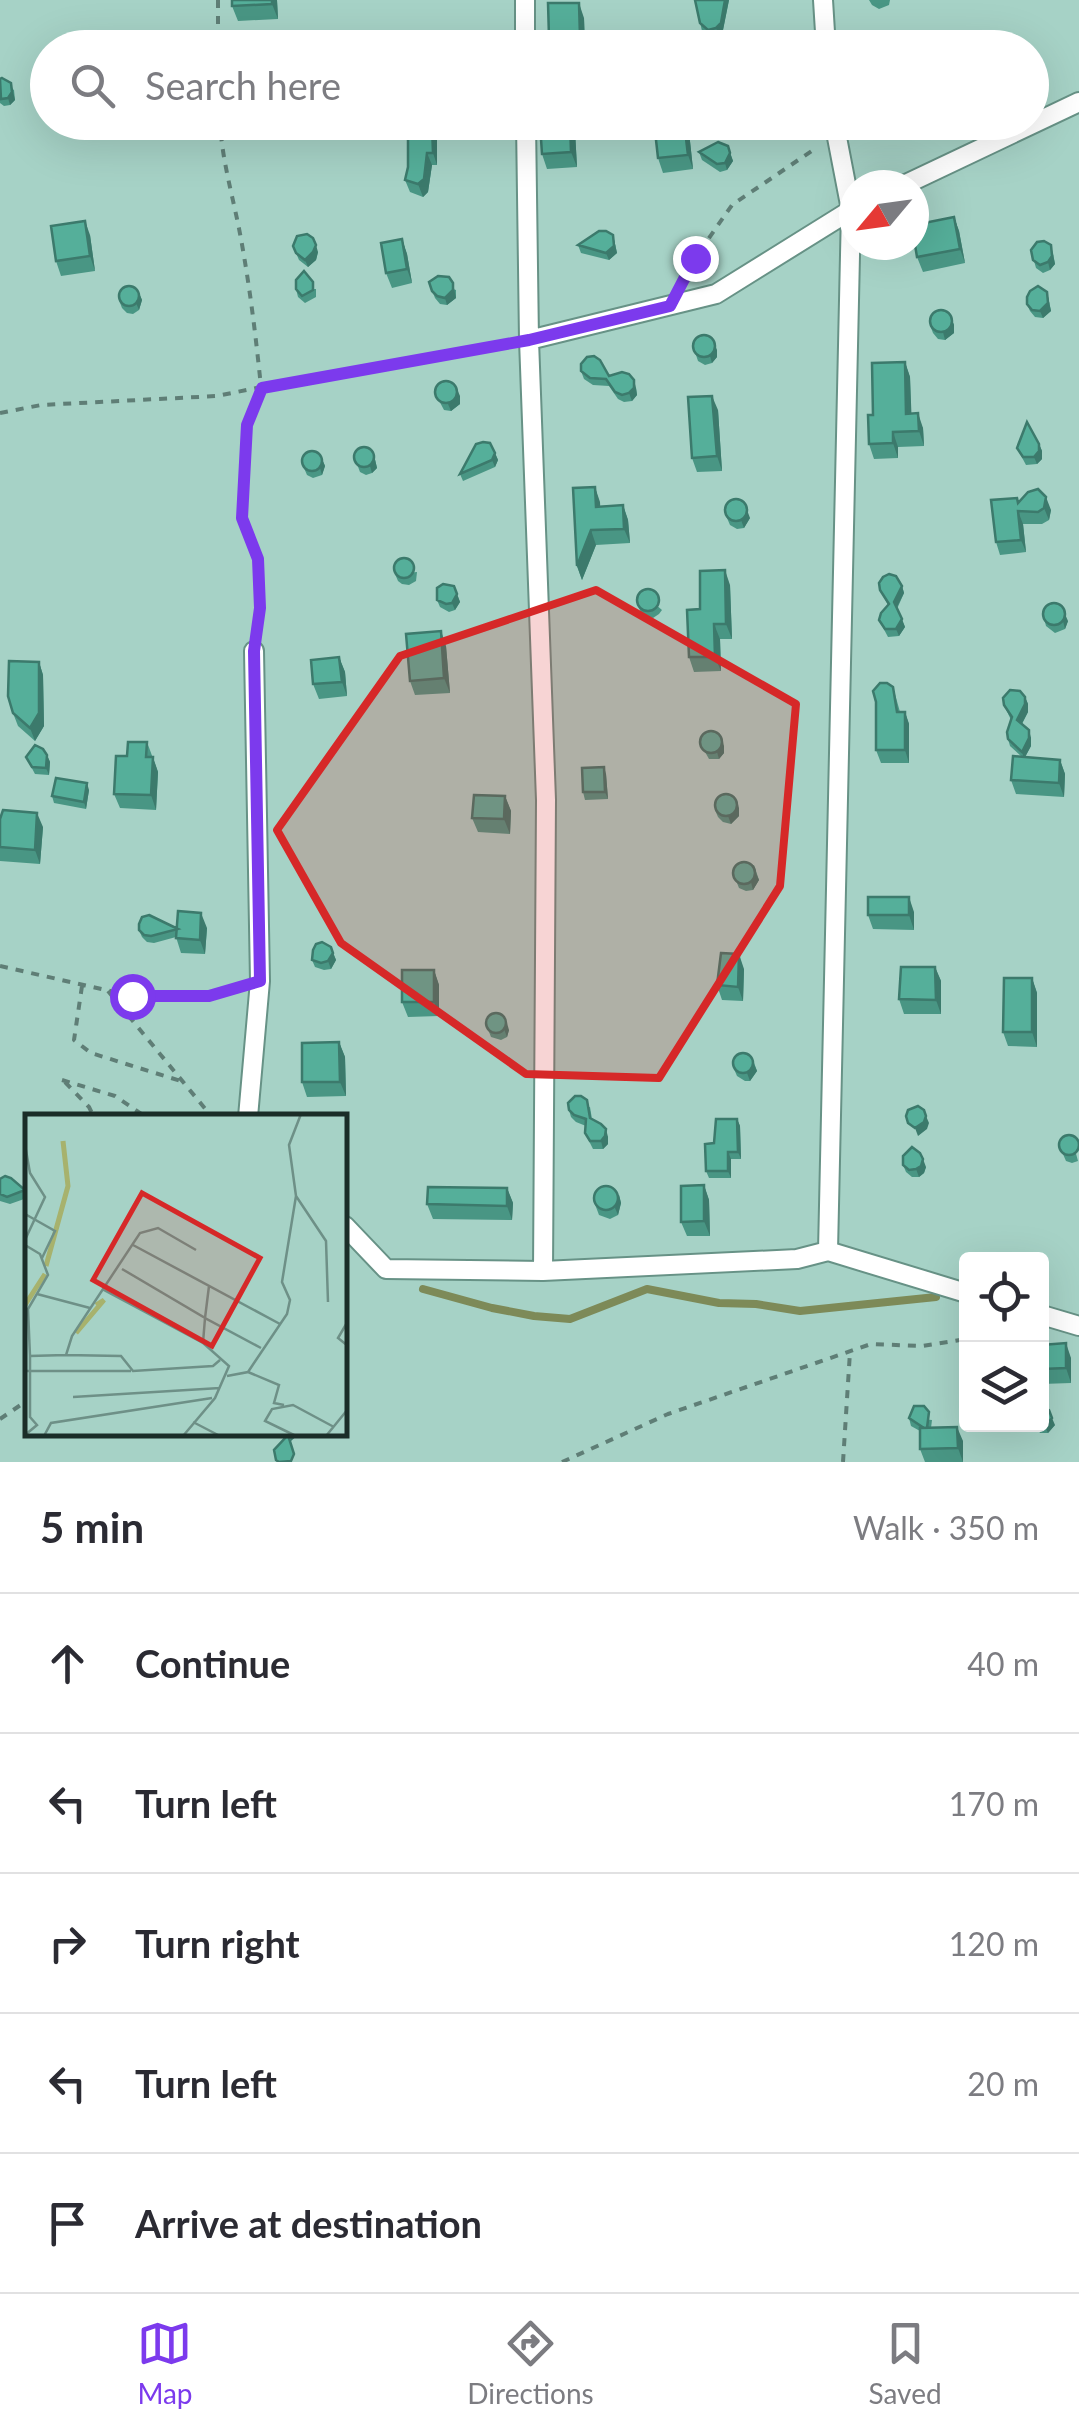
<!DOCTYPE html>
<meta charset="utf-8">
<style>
body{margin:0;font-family:Lato,sans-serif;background:#f2f2f3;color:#2b2b33}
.controls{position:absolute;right:30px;bottom:30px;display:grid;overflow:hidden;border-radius:10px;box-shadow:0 10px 40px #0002}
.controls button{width:90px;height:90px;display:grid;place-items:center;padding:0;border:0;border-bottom:2px solid #e1e1e2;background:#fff;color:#2b2b33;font:50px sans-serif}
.compass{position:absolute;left:839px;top:170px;width:90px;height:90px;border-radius:50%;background:#fff;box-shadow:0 10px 40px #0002;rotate:241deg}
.stop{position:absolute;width:30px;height:30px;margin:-22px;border:8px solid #7c3aed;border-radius:50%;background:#fff}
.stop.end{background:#7c3aed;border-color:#fff;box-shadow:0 2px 10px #0008}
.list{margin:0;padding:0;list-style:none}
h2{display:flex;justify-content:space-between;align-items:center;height:130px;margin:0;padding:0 40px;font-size:42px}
h2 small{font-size:32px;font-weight:400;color:#7c7c81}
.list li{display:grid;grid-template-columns:65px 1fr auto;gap:30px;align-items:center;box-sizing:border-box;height:140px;padding:0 40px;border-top:2px solid #e1e1e2}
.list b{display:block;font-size:38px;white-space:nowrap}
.list em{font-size:32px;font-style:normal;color:#7c7c81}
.icon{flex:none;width:55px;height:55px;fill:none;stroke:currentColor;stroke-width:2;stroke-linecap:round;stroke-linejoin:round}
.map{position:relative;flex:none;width:1079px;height:1462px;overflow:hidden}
.search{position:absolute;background:#fff;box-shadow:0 10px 40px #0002;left:30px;right:30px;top:30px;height:110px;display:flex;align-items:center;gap:25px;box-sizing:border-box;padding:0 35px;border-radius:55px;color:#7c7c81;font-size:38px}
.sheet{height:830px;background:#fff}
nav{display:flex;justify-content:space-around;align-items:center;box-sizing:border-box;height:140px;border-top:2px solid #e1e1e2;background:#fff;font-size:28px;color:#7c7c81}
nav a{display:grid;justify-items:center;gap:5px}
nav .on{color:#7c3aed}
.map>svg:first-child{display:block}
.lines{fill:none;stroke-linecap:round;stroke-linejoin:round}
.stream{stroke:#7d8a58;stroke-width:8}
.street-casing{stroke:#679286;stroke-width:22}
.path{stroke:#5f7e76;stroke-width:4;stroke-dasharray:8 8;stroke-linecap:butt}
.street{stroke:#fff;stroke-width:18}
.wall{fill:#499684}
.shaded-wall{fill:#3c7a6c}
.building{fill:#55af9a;stroke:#3c7a6c;stroke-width:2.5}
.route{stroke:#7c3aed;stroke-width:12}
.marked{fill:#d62828;fill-opacity:0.2;stroke:#d62828;stroke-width:8;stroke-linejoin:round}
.inset-river{fill:none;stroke:#a7b26d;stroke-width:5}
.inset-road{fill:none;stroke:#6e9087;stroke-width:2.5}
.view{fill:#d62828;fill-opacity:0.15;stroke:#d62828;stroke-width:5}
.inset-edge{fill:none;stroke:#1b2d28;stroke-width:5}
</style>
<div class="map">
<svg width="1079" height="1462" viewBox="0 0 1079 1462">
<rect width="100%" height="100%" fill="#a6d2c6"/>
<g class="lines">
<path class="stream" d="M423,1289L492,1308L534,1316L570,1319L647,1289L719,1303L756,1304L800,1311L936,1297"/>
<g class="street-casing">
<path id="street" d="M525,0V48
M823,0L826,48
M526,122L529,340L546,800L543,1271
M904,185L1079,102
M529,340L716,294L851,210L834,122
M248,1117L260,981L254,651
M345,1226L386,1269L543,1271L797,1259L828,1251L966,1293
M828,1251L851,210L854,209
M1042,1315L1079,1326"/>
</g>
<path class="path" d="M218,0V48
M684,279L695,258L732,205L816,148
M0,413L41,405L217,396L261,387C256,338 250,288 241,239C234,200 222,162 220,122
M257,631L261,608L258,559L242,518L247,425L261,387L508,344
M0,966L132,996H209L241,987
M82,986L74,1040L91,1053L184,1082
M108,991L212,1117
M62,1080L115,1096L146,1117
M65,1082L89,1107L94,1117
M0,1419L28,1400
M562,1462L668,1414L871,1344L922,1346L966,1339
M843,1462L850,1352"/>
<use href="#street" class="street"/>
</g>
<path class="wall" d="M277,0L278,19L238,21L232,6Z
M695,0H729L723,30L719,36L711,37L702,31Z
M869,0H890L889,5L879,9L872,5Z
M584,18L585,48H552L549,37Z
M0,79L14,90L15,100L10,105L4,106L0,103Z
M654,122H685L689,132L693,169L663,173L658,158Z
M432,126L437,139V165H432L428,192L423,197L410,192L405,180Z
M575,131L577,167L547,169L542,154Z
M728,146L733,161L727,170L720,172L702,160L699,152Z
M954,217L959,231L965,263L923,272L917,257Z
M90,235L95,271L61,276L56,261Z
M613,235L617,253L609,260L581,253L578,245Z
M402,239L407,254L412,283L392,288L386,273Z
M293,246L318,252L316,260L308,267L299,260Z
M1031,250L1053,253L1055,264L1050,270L1043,273L1036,268Z
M429,282L456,290V298L447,305L440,304L435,298Z
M296,289H316V297L305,303L298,297Z
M1047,292L1051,311L1043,318L1035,317L1030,311L1027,304Z
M139,293L142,300L139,310L133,314L127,313L122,308L119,300Z
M951,317L954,325V333L945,340L938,339L933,333L930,325Z
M692,343L717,350V357L712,363L705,365L698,361Z
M905,362L910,377L911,414L923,428L924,446L898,447V458L874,459L869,444L873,415Z
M581,371L609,376L636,388L637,395L632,401L624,402L618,399L609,386L593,385L584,379Z
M435,393L460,396V404L451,411L444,410Z
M718,410L722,471L697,472L692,458Z
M1039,444L1042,451V459L1037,464L1026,465L1017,448Z
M373,451L377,468L372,473L366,475L360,472L354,456Z
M495,453L498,460L495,467L463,481L460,474Z
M322,459L325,466L322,475L313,478L307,475L304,468Z
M595,487L600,506L623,505L628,520L630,543L596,545L582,580L577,566Z
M1017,498L1019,502L1051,510L1049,520L1042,524H1023L1026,552L1000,555L996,542Z
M724,511L750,518L744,528L737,529L730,525Z
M417,572L416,581L409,585L402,584L398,581L395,574Z
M730,585L732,639H720L721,671L694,672L689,657L700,609Z
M454,586L460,602L455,610L449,612L440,607L437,600Z
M902,586L904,593L897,609L905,627L899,636L888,637L879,620L888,605L880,590Z
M640,591L662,610L659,614L653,618L642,615L636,601Z
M1044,618L1068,621L1065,629L1055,633L1046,626Z
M446,646L450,693L415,695L410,681Z
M339,657L345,672L347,696L319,699L313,684Z
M39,662L43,675L44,726L35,741L18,726L13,713Z
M893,687L900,712H905L909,724V763H881L876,750Z
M1025,697L1028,704V712L1022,724L1031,738V746L1025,757L1060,760L1065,774L1064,797L1016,794L1011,780L1022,757L1010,746L1008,739L1011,720L1004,705Z
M147,742L158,772L156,810L120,808L114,794L127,756Z
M700,743L724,746V753L719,759H709Z
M47,755L50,762L49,775L35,774L26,757Z
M606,774L608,799L585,800L583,792Z
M89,790L86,809L54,803L52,796Z
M505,796L511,811L510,834L478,832L472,818Z
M739,808V816L731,824L723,822L718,817L715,810Z
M0,819L43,827L40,864L0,861Z
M754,865L759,880L753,890L746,891L739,888L733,873Z
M914,912V930L873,929L868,915Z
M207,928L205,954L181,953L176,937L154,943L147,942L142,937L139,930Z
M331,947L336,960L331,969L324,970L315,967L312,960Z
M935,967L941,981V1014H904L899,999Z
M744,969L743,1001L722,1000L717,985Z
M434,970L439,985V1016L408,1017L402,1002Z
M1032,978L1037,993V1047L1008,1046L1003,1032Z
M486,1024L509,1030L507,1037L501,1040L491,1037Z
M339,1042L345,1057L346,1096L307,1097L302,1082Z
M752,1057L757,1071L750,1081H745L737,1076L734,1069Z
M590,1107L592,1119L608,1137V1144L603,1149H593L585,1133L586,1126L576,1122L571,1117L569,1110Z
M737,1119L740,1126L741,1159H731V1178H709L706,1171L714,1143Z
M1071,1135L1078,1161L1072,1163L1066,1161L1059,1145Z
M903,1165L926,1167L924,1173L919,1177H912L906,1172Z
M0,1179L25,1190L28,1189V1199L27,1198L10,1204L0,1201Z
M704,1185L709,1200L710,1236H687L681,1222Z
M507,1188L513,1203L512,1220L433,1219L427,1204Z
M619,1195L621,1203L618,1215L610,1219L599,1215L593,1199Z
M1042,1345L1071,1358V1383L1042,1384Z
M909,1418L932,1420L931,1428L963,1441V1462H925L920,1449V1431L911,1426Z
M1035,1424H1042L1055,1425L1048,1433H1040Z"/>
<path class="shaded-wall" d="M272,0H277L278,19L272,4Z
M725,0H729L723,30L719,36L716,28Z
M579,3L584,18L585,48H584L580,37Z
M11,83L15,100L10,105L8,98Z
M570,122H572L575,131L577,167L571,152Z
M684,122L689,132L693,169L688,155Z
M432,126L437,139V165L433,153Z
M427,153L432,165L428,192L423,197L418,184Z
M730,153L733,161L727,170L725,163Z
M954,217L959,231L965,263L960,249Z
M85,221L90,235L95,271L90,256Z
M613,235L617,253L609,260L606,253Z
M402,239L407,254L412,283L407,269Z
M316,245L318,252L316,260L308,267L305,260Z
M1051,245L1055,264L1050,270L1048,262Z
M453,283L456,298L447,305L445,298Z
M1047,292L1051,311L1043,318L1040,311Z
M139,293L142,300L139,310L136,303Z
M951,317L954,325V333L945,340L943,332Z
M714,342L717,350V357L712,363L710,356Z
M905,362L910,377L912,428L906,414Z
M634,380L636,388L637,395L632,401L629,393Z
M457,389L460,396V404L451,411L448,404Z
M712,396L718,410L722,471L717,456Z
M918,413L923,428L924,446L919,431Z
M893,432L898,447V458L893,443Z
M1039,444L1042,451V459L1037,464L1034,457Z
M373,451L377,468L372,473L370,466Z
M495,453L498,460L495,467L492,460Z
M322,459L325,466L322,475L320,468Z
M595,487L600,502L601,521L596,507Z
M1046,497L1051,510L1049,520L1044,508Z
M623,505L628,520L630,543L624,529Z
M747,510L750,518L744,528L741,520Z
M1018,511L1023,524L1026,552L1021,540Z
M591,530L596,545L582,580L577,566Z
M725,570L730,585L732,639L726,624Z
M902,586L904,593L896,609L894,602Z
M457,594L460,602L455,610L452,603Z
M1065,614L1068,621L1065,629L1063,621Z
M902,619L905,627L899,636L896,629Z
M714,624L720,639L721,671L715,657Z
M441,631L446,646L450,693L444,678Z
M339,657L345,672L347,696L342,682Z
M39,662L43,675L44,726L35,741L30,728Z
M1025,697L1028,704V712L1020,727L1017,720Z
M905,712L909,724V763L905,750Z
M1029,730L1031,738V746L1024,759L1022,752Z
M722,738L724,746V753L719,759L717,752Z
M47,755L50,762L49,775L46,768Z
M153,757L158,772L156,810L151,795Z
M1060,760L1065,774L1064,797L1059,783Z
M604,767L606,774L608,799L605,792Z
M87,783L89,790L86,809L84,802Z
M505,796L511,811L510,834L504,819Z
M737,801L739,808V816L731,824L728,816Z
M37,813L43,827L40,864L35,850Z
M756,873L759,880L753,890L751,882Z
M909,897L914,912V930L909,915Z
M201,913L207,928L205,954L200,940Z
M333,953L336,960L331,969L328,961Z
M739,954L744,969L743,1001L738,987Z
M935,967L941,981V1014L936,1000Z
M434,970L439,985V1016L434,1002Z
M1032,978L1037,993V1047L1032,1032Z
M507,1023L509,1030L507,1037L504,1029Z
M339,1042L345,1057L346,1096L340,1082Z
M754,1064L757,1071L750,1081L747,1073Z
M926,1116L929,1123L927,1129L918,1136L915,1128Z
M737,1119L740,1126L741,1159L738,1152Z
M606,1129L608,1137V1144L603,1149L601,1141Z
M728,1152L731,1159V1178L728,1171Z
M923,1159L926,1167L924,1173L919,1177L916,1169Z
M704,1185L709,1200L710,1236L704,1221Z
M507,1188L513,1203L512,1220L507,1206Z
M619,1195L621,1203L618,1215L615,1208Z
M1066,1343L1071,1358V1383L1066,1368Z
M1052,1418L1055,1425L1048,1433L1045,1426Z
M957,1427L963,1441V1462L958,1448Z
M288,1434H299L291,1441Z"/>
<path class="building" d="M232,0H272V4L232,6Z
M695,0H725L721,23L716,28L708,30L700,23Z
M548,3H579L580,37H549Z
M2,78L11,83L12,92L8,98L1,99L0,79Z
M550,122H570L571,152L542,154L540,124Z
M654,122H684L688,155L658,158Z
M408,126H432L433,153H427L424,179L418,184L405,180L408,167Z
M718,142L728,146L730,153L725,163L717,164L699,152Z
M954,217L960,249L917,257L914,239V225Z
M85,221L90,256L56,261L51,226Z
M599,231H606L613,235L614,246L606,253L578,245Z
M307,234L313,238L316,245L313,252L305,260L296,253L293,246L297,236Z
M402,239L407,269L386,273L381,243Z
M1044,241L1051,245L1052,256L1048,262L1040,265L1033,260L1031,250L1037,242Z
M304,271L313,282V290L302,296L296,289V280Z
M438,276L449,277L453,283V290L445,298L437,296L432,291L429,282Z
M1038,286L1047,292L1048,303L1040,311L1032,310L1027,304V297L1030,291Z
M119 296a10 10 0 1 1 20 0a10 10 0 1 1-20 0Z
M930 321a11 11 0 1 1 22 0a11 11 0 1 1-22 0Z
M693 346a11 11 0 1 1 22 0a11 11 0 1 1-22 0Z
M594,356L600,360L609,376L622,372L629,374L634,380V388L629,393L622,395L615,392L606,379L590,378L581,371V364L587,357Z
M905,362L906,414L918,413L919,431L893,432V443L869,444L868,415H873L872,363Z
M435 392a11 11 0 1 1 22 0a11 11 0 1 1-22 0Z
M712,396L717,456L692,458L688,397Z
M1027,422L1039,444V451L1034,457H1023L1017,448Z
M483,442L490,443L495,453L492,460L460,474L476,444Z
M354 457a10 10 0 1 1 20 0a10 10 0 1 1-20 0Z
M302 461a10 10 0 1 1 20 0a10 10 0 1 1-20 0Z
M595,487L596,507L623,505L624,529L591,530L577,566L573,488Z
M1038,489L1046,497L1044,508L1038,512L1018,511L1021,540L996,542L991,500L1017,498L1018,503L1028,492Z
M725 510a11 11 0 1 1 22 0a11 11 0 1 1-22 0Z
M394 568a10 10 0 1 1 20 0a10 10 0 1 1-20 0Z
M725,570L726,624H714L715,657H689L687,610L700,609V571Z
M889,574L896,576L902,586L894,602L902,619L896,629H885L879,620L881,613L889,604L880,590L879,583L883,577Z
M443,584L454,586L457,594L452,603L446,604L437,600V588Z
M637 600a11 11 0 1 1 22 0a11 11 0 1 1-22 0Z
M1043 614a11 11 0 1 1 22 0a11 11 0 1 1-22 0Z
M441,631L444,678L410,681L406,634Z
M339,657L342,682L313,684L311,660Z
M9,661L39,662V713L30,728L13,713L8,696Z
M880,683H887L893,687L897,712H905V750H876V702L873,691Z
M1010,690L1020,691L1025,697V704L1017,720L1029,730V738L1022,752L1008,739L1007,732L1012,717L1004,705L1003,698Z
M700 742a11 11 0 1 1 22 0a11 11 0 1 1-22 0Z
M128,742H147L146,757H153L151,795L114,794L116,756H127Z
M35,745L43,749L47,755L46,768L32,767L26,757Z
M1013,756L1060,760L1059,783L1011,780Z
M604,767L605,792H583L582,768Z
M56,778L87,783L84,802L52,796Z
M715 805a11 11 0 1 1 22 0a11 11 0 1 1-22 0Z
M474,795L505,796L504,819L472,818Z
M3,810L37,813L35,850L0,847V819Z
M733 873a11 11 0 1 1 22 0a11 11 0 1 1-22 0Z
M868,897H909V915H868Z
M178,911L201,913L200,940L176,938Z
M149,915L178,929L151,936L144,935L139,930V924L142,917Z
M322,942L331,947L333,953L328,961L321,963L312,960L313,950L316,944Z
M721,953L739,954L738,987L717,985Z
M901,967H935L936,1000L899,999Z
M402,970H434V1002H402Z
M1004,978H1032V1032H1003Z
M486 1023a10 10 0 1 1 20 0a10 10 0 1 1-20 0Z
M339,1042L340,1082H302V1043Z
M733 1063a10 10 0 1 1 20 0a10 10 0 1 1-20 0Z
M575,1096H581L587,1100L590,1118L601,1124L606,1129L605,1136L601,1141H590L585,1133L586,1119L574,1115L569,1110L568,1103Z
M918,1106L924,1110L926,1116L924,1122L915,1128L908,1123L906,1116L908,1110Z
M716,1119H737L738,1152H728V1171H706L705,1144L714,1143Z
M1059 1145a10 10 0 1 1 20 0a10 10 0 1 1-20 0Z
M912,1147L920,1153L923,1159L921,1166L916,1169L909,1170L903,1165V1156Z
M5,1176L11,1178L25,1190L7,1197L0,1194V1179Z
M704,1185V1221L681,1222V1186Z
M594 1198a12 12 0 1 1 24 0a12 12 0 1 1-24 0Z
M428,1187L507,1188V1206L427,1204Z
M1066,1343V1368L1042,1369V1345Z
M914,1406H924L929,1412L927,1428H924L909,1418Z
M1042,1406L1049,1410L1052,1418L1045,1426H1038L1036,1424H1042Z
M957,1427L958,1448L920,1449V1428Z
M288,1435L294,1454L291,1461L279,1462L276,1460L274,1450Z"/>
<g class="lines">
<path class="route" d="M132,996H209L260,981L254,651L260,608L258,559L242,518L247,425L262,388L529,340L670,306L695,258"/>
</g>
<path class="marked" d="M596,590L796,704L780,886L659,1078L526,1074L341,943L277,830L400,656Z"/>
<g transform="translate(25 1114)">
<rect width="322" height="322" fill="#a6d2c6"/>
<path class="inset-river" d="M21,152L43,72L38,27M0,191L20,160M51,219L79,186L71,191"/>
<path class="inset-road" d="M276,0L264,31L271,82L301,127L303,188M0,31L5,59L20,83L0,126M0,100L30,117L17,144M0,131L15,140L23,161L3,195L5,242M108,131L255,210M171,136L133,114L115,119L47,222L41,241L96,242L108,257L188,252L195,246M97,155L180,204L178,229L204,252L190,284L158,322M184,172L180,204L236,234M77,175L178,229M12,180L65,194M323,207L313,224L323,232M0,257H106M223,258L254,271L249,289L259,291M202,262L223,258L262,200L265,186L257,168L271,82M48,283L195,274M168,308L195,322M0,321L12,311L5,303V242L41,241M19,322L26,309L187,284M271,322L240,307L247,295L268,291L309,313M301,322L323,295"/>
<path class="view" d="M117,79L235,144L187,232L68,166Z"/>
<rect width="322" height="322" class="inset-edge"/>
</g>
</svg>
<div class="controls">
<button><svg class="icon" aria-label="locate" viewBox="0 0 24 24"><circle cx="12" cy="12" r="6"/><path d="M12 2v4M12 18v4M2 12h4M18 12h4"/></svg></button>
<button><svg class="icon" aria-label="layers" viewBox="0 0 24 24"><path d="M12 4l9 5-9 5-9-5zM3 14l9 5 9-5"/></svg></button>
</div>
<svg class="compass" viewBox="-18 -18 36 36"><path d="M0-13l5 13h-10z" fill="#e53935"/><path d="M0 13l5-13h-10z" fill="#7c7c81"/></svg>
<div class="stop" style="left:132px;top:996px"></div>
<div class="stop end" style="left:695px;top:258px"></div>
<div class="search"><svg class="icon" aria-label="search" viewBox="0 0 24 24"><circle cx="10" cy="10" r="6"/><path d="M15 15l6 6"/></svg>Search here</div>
</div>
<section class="sheet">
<h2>5 min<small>Walk · 350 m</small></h2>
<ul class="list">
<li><svg class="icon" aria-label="ahead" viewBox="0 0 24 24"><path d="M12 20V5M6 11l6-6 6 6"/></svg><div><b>Continue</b></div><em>40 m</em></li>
<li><svg class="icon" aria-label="left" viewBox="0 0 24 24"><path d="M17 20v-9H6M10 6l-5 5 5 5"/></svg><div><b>Turn left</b></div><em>170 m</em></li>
<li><svg class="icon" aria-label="right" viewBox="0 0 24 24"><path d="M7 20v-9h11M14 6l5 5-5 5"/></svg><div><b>Turn right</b></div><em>120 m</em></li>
<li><svg class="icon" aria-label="left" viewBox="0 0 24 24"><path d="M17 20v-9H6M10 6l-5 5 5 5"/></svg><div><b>Turn left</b></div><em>20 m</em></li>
<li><svg class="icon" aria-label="arrive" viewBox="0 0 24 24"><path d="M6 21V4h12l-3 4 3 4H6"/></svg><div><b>Arrive at destination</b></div></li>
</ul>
</section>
<nav>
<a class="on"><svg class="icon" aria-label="map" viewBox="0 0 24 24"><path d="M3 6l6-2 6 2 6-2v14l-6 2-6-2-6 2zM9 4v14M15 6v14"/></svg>Map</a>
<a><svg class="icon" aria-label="directions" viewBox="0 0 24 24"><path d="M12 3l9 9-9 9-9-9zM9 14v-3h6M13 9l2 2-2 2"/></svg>Directions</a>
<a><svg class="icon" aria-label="saved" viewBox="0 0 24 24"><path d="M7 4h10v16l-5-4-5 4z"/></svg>Saved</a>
</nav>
